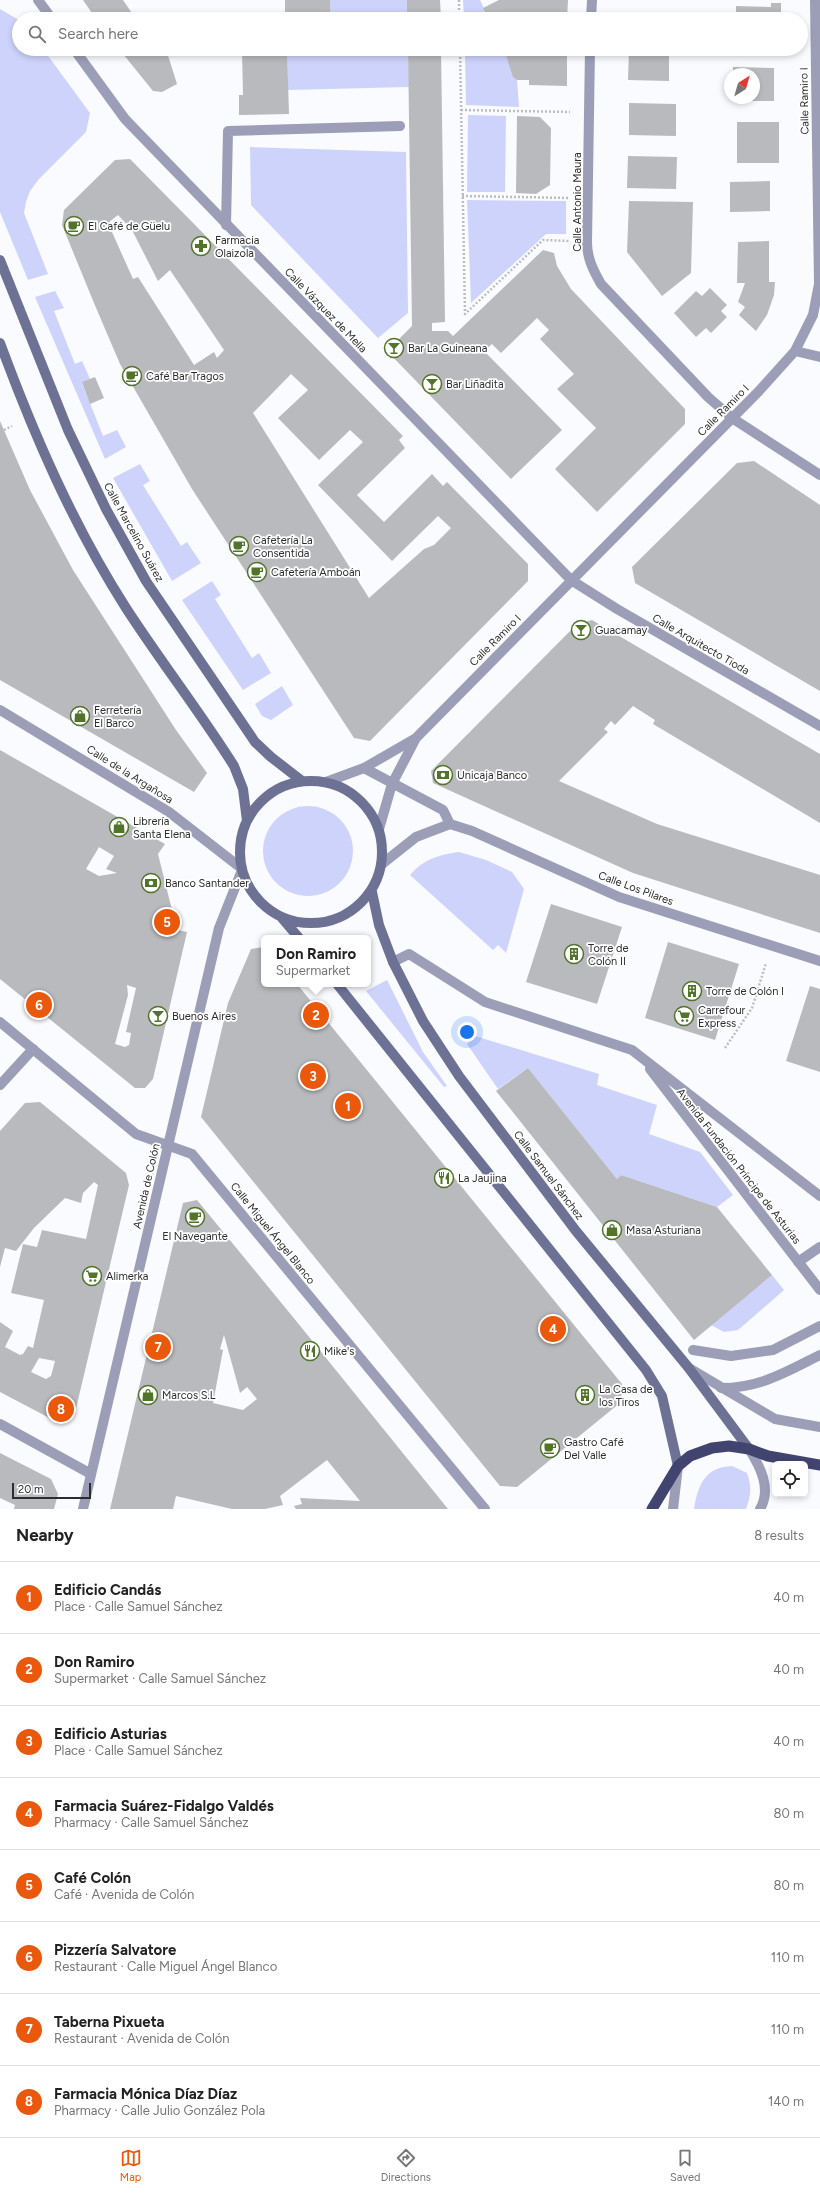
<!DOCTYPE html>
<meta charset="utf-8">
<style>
body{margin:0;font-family:Figtree,sans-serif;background:#f2f2f2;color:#222}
.controls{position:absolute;right:12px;bottom:12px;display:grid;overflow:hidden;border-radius:6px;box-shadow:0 2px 6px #0003}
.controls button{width:36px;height:36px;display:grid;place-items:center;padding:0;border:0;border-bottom:1px solid #e0e0e0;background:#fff;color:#222;font:20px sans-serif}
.compass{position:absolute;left:724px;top:68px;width:36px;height:36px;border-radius:50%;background:#fff;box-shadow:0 2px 6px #0003;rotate:37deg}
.scale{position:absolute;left:12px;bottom:10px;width:79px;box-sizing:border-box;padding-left:4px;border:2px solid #2d2d2f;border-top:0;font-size:11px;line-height:14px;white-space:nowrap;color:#2d2d2f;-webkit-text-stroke:3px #fff;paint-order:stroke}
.you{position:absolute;left:467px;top:1032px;width:14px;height:14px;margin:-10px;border:3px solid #fff;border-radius:50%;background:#1a73e8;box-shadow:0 0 0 6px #1a73e833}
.badge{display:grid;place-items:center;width:26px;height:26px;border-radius:50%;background:#ea580c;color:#fff;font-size:13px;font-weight:700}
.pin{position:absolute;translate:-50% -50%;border:2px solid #fff;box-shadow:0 1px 4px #0006}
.popup{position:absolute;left:261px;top:935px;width:110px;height:52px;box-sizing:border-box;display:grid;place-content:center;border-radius:6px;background:#fff;filter:drop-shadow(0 1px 3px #0005);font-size:13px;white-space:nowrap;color:#767676}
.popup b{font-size:15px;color:#222}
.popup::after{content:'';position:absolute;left:50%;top:100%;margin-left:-8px;border:8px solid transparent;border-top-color:#fff}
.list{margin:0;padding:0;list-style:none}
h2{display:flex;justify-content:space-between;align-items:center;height:52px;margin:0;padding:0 16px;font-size:17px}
h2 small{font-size:13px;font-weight:400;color:#767676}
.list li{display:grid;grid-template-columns:26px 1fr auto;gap:12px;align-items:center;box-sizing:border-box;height:72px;padding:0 16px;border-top:1px solid #e0e0e0}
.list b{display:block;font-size:15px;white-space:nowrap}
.list p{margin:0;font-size:13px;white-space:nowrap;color:#767676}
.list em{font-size:13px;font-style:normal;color:#767676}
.icon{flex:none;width:22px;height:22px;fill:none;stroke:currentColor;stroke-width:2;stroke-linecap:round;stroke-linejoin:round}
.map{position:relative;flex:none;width:820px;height:1509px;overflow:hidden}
.search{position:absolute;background:#fff;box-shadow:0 2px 6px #0003;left:12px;right:12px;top:12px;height:44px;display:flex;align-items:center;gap:10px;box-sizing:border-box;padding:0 14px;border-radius:22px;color:#767676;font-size:15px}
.sheet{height:628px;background:#fff}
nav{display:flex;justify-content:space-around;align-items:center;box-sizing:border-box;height:56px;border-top:1px solid #e0e0e0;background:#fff;font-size:11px;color:#767676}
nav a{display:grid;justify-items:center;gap:2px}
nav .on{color:#ea580c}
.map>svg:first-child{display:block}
.green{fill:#ced3fb}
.building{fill:#b9babe;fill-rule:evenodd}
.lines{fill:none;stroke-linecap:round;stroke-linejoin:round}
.path{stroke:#bcbdc0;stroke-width:2.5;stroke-dasharray:2 2;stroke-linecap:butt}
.service{stroke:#9b9eb6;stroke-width:10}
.pedestrian{stroke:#9b9eb6;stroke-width:10}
.minor{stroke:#9b9eb6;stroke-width:10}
.tertiary{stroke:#9b9eb6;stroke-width:10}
.secondary{stroke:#6d7194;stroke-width:10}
.trunk{stroke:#424470;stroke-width:11}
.labels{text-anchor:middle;stroke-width:3.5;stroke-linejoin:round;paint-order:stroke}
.street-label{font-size:11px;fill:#2d2d2f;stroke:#fff}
.poi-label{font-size:11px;fill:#2d2d2f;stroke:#fff;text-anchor:start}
</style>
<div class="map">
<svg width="820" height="1509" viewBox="0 0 820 1509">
<rect width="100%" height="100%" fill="#fafbff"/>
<path class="green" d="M330,0H407V19H331Z
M463,0H480L489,19H464Z
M0,9L17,19H23H19V49H43L90,113L86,132L39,179L30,191L26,202L24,213L48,274L28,280L0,212Z
M287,49H408L409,87L288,90Z
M465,49H504L517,80L519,107L466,105Z
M468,115L506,116L505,192H467Z
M250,147L406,152L408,313L378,338L251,205Z
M467,200L566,201V234H546L471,303Z
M55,291L64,308L54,311L75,364L82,361L90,379L82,383L103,436L117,430L126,447L105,459L35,297Z
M140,464L150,481L143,485L181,546L187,542L201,563L172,581L113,478Z
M212,581L221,595L215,599L252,658L259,653L271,673L243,690L182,600Z
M282,686L293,705L271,720L262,716L255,704Z
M263 851a45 45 0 1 1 90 0a45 45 0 1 1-90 0Z
M459,852L486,860L512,872L524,889L506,953L498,945L493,950L410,875C424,859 438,855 459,852Z
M387,980L423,1052L447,1086L444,1087L366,991Z
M475,1036L599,1074L597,1085L657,1105L649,1134L700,1152L733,1195L717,1207L621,1175L617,1179L528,1068L498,1089L467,1044Z
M772,1275L784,1290L738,1330L724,1332L711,1325Z
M732,1466L747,1473C752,1486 751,1496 746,1509H694C698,1485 705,1467 732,1466Z"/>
<path class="building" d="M83,0H123L136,19H96Z
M285,0H330L331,19H285Z
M407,0H440L441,19H407Z
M499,0H568L567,19H489L483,8Z
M771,3H781V19H736V6L771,7Z
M173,12L175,19H155Z
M630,13L668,14V19H630Z
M119,49H155L156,52L166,49L177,84L162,92L153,91Z
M238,49H287L289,114L239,115V95H243L242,51H238Z
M408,49H441L445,322L432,323V331H448L453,336L543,250L554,253L557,266L571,289L685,409V424L597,512L555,469L596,428L557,389L574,374L540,339L549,330L537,318L501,353L492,344L484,351L562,430L511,479L387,351L412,326Z
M504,49H567V86L529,85V80H517L513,77Z
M629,49H669V81L628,80Z
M733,67L774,68V101H733V98H754V74H733Z
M629,103L676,104V136L629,135Z
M517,116L540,117L551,128L550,185L536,194L516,193Z
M737,122H779V163H737Z
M628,156L677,157L676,189L627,188Z
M130,159L403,436L399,440L405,448L357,495L384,522L432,474L443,486L447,482L528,564V581L370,741L354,738L192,489L120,364L94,303L62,225L64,210L115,160ZM118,215L132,230L158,281L170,270L224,350L217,358L214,352L194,365L138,277L133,279L108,223ZM291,374L308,390L278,418L319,460L350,430L363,442L318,485L392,561L438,516L451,528L434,545L424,549L369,598L253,413Z
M770,181V211L730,212V182Z
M629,201L693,202L691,273L662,296L627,252Z
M769,241V282H775L774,295L767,315L756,331L739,315L745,307L738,302L745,283H737L738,242Z
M710,288L727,305L721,311L727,317L711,333L706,328L696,337L674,313L696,291L702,296Z
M95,377L104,398L90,404L82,382Z
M0,421L30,490L73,570L176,730L207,773L194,792L0,680Z
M754,461L820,505V691L635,583L632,567L737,463Z
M592,620L820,754V823L653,724L655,720L633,706L615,725L611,721L604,729L608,732L559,781L657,824L820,875V933L633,873L433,783L431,771L577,624Z
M0,750L165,844L158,854L177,930L187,932L153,1079L145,1088H135L0,979ZM99,847L114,856L106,869L117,873L99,876L86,869ZM127,985L136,988L126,1032L131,1033L129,1045L125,1047L115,1044L128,995Z
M551,904L622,927L597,1004L526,982Z
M668,942L739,964L715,1040L645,1018Z
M264,947V984H297L622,1384L621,1402L517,1487L500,1486L201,1117L228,1003L251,949Z
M810,986L820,989V1072L786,1061Z
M528,1068L617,1179L621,1175L717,1207L772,1275L694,1340L496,1091Z
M40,1102L126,1173L129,1185L74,1417L59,1423L0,1392V1322L13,1331L5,1347L20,1355L23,1354L28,1346L33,1348L44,1300L11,1293L23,1244L37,1247L42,1230L86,1239L98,1185L94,1182L83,1193L81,1203L65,1198L34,1228L16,1251L5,1248L0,1267V1131L25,1103ZM39,1358L55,1361L51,1376L46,1379L31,1372Z
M197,1200L297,1322L448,1509H296L294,1506L302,1504L300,1498L360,1501L327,1460L280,1496L283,1505L265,1509H232L176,1496L173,1509H110L183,1203ZM224,1335L240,1393L247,1387L257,1399L243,1410L213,1403L223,1350L220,1349Z
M0,1453L51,1479L58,1494L54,1509H14L15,1505L0,1498Z"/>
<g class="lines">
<path class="path" d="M459,0V19
M460,49L465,314L543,240L569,241
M461,110L570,112
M462,196L570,198
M4,430L12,426
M725,1048L752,1008L766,963"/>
<path class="service" d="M226,225L228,131L400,126"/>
<path class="pedestrian" d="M38,0L52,19
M591,19L592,0
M74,49L125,119L571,580
M590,49L587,242C587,258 593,270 601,284L708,397L732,418
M393,962L409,954L485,1002L632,1050L820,1196
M650,1069L820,1290
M0,1085L33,1049
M798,1262L820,1247
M693,1350L731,1356L773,1350L820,1326
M0,1424L91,1474"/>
<path class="minor" d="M795,351L820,357
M732,418L820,475
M571,580L617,609L820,726
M0,710L169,812L241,868
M364,768L443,810L450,824
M326,782L364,768L416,738
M379,829L392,784L416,738L759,391L795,351L813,315L819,284L815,0
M382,864L416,837L450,824L472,831L619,897L820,961
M0,1022L136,1134L192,1154L485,1509
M721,1388C760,1388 786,1372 820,1355
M83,1509L219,928L242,870"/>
<path class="tertiary" d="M689,1368L775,1419L820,1427
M749,1449C760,1466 772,1489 760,1509
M673,1509L678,1466"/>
<path class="secondary" d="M0,260L68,430L106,509L146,581L255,742L271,757L302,781
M0,343C34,435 73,525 126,608C161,662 200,712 234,766L243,789L247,821
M240 852a71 71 0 1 1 142 0a71 71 0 1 1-142 0Z
M372,892L379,925L393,962L423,1021L459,1076L576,1231L688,1367L749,1449
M282,918L299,938
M337,984L646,1370L662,1396L678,1466"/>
<path class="trunk" d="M652,1509L678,1466L690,1456L712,1448L729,1446L749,1449L768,1456L820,1465"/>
</g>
<defs>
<g id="cafe-ring" transform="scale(1)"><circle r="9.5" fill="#fff" stroke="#52732a" stroke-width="1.5"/><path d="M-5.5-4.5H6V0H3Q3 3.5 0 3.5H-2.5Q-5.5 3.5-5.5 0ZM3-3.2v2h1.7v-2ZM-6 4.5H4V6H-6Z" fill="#52732a"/></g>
<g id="pharmacy-ring" transform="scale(1)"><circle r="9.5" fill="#fff" stroke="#52732a" stroke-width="1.5"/><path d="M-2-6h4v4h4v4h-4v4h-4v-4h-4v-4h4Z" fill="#52732a"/></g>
<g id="bar-ring" transform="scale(1)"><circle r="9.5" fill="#fff" stroke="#52732a" stroke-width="1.5"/><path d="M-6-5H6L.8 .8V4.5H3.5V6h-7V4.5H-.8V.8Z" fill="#52732a"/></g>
<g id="shop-ring" transform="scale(1)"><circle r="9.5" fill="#fff" stroke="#52732a" stroke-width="1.5"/><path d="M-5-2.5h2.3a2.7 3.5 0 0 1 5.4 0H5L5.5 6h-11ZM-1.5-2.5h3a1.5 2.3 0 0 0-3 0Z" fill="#52732a"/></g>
<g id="bank-ring" transform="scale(1)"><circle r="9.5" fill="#fff" stroke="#52732a" stroke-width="1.5"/><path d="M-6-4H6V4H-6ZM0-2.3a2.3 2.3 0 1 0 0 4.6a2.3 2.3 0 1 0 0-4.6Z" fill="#52732a"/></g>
<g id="building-ring" transform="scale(1)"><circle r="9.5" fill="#fff" stroke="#52732a" stroke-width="1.5"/><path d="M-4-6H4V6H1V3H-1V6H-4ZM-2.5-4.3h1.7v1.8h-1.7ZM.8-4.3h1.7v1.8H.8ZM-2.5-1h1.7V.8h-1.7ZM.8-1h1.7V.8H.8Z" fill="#52732a"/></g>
<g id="supermarket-ring" transform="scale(1)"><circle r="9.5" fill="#fff" stroke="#52732a" stroke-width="1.5"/><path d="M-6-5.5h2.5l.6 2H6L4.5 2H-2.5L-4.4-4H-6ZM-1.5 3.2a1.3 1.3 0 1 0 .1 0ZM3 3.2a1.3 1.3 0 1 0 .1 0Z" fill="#52732a"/></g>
<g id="restaurant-ring" transform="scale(1)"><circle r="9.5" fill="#fff" stroke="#52732a" stroke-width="1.5"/><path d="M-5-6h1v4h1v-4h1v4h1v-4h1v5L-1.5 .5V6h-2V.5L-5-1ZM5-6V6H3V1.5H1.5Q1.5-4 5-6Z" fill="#52732a"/></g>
</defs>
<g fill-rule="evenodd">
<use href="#cafe-ring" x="74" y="226"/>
<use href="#pharmacy-ring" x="201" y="246"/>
<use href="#bar-ring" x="394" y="348"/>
<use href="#cafe-ring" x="132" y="376"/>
<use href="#bar-ring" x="432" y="384"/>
<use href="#cafe-ring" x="239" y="546"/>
<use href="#cafe-ring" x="257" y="572"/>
<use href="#bar-ring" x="581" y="630"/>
<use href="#shop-ring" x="80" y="716"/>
<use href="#bank-ring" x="443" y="775"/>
<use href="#shop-ring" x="119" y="827"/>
<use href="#bank-ring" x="151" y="883"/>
<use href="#building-ring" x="574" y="954"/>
<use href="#building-ring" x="692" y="991"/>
<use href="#bar-ring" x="158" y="1016"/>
<use href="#supermarket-ring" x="684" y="1016"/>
<use href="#restaurant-ring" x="444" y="1178"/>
<use href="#cafe-ring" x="195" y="1217"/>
<use href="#shop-ring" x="612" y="1230"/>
<use href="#supermarket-ring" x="92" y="1276"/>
<use href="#restaurant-ring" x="310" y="1351"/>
<use href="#shop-ring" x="148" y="1395"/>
<use href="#building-ring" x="585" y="1395"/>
<use href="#cafe-ring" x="550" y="1448"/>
</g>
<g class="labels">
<g class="street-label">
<text transform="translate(804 101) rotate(-91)" y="4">Calle Ramiro I</text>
<text transform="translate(577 202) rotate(-90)" y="4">Calle Antonio Maura</text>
<text transform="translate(326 310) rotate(46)" y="4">Calle Vázquez de Mella</text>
<text transform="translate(723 410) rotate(-45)" y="4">Calle Ramiro I</text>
<text transform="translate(134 532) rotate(61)" y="4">Calle Marcelino Suárez</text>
<text transform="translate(495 640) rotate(-45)" y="4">Calle Ramiro I</text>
<text transform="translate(701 644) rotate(30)" y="4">Calle Arquitecto Tioda</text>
<text transform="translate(130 774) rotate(32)" y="4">Calle de la Argañosa</text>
<text transform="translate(636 888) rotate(20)" y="4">Calle Los Pilares</text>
<text transform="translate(739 1166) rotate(52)" y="4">Avenida Fundación Príncipe de Asturias</text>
<text transform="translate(549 1175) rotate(53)" y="4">Calle Samuel Sánchez</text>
<text transform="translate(146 1186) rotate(-77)" y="4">Avenida de Colón</text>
<text transform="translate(273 1233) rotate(51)" y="4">Calle Miguel Ángel Blanco</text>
</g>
<g class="poi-label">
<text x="88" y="230">El Café de Güelu</text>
<text x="215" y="244">Farmacia<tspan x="215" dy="13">Olaizola</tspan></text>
<text x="408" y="352">Bar La Guineana</text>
<text x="146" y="380">Café Bar Tragos</text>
<text x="446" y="388">Bar Liñadita</text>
<text x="253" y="544">Cafetería La<tspan x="253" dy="13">Consentida</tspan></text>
<text x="271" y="576">Cafetería Amboán</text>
<text x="595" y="634">Guacamay</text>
<text x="94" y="714">Ferretería<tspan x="94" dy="13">El Barco</tspan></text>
<text x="457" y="779">Unicaja Banco</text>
<text x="133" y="825">Librería<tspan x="133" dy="13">Santa Elena</tspan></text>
<text x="165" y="887">Banco Santander</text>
<text x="588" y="952">Torre de<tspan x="588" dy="13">Colón II</tspan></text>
<text x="706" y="995">Torre de Colón I</text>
<text x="698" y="1014">Carrefour<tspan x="698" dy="13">Express</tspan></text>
<text x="172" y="1020">Buenos Aires</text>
<text x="458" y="1182">La Jaujina</text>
<text x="626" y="1234">Masa Asturiana</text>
<text x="195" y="1240" text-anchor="middle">El Navegante</text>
<text x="106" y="1280">Alimerka</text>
<text x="324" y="1355">Mike's</text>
<text x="599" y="1393">La Casa de<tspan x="599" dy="13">los Tiros</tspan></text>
<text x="162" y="1399">Marcos S.L</text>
<text x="564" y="1446">Gastro Café<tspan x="564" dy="13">Del Valle</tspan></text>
</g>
</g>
</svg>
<div class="controls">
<button><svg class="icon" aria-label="locate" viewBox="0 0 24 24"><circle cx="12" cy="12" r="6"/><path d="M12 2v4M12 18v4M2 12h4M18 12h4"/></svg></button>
</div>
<svg class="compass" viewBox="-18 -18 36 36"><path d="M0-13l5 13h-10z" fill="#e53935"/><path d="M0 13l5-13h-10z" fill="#767676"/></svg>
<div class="scale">20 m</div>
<div class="you"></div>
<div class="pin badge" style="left:348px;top:1106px">1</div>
<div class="pin badge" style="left:316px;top:1015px">2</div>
<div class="popup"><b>Don Ramiro</b>Supermarket</div>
<div class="pin badge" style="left:313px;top:1076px">3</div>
<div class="pin badge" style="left:553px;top:1329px">4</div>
<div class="pin badge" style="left:167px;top:922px">5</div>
<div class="pin badge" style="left:39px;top:1005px">6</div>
<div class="pin badge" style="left:158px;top:1347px">7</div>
<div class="pin badge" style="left:61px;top:1409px">8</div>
<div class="search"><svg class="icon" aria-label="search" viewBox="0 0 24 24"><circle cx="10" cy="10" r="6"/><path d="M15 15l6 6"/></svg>Search here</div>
</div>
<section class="sheet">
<h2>Nearby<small>8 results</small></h2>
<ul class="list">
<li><span class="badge">1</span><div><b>Edificio Candás</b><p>Place · Calle Samuel Sánchez</p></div><em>40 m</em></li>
<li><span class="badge">2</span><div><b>Don Ramiro</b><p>Supermarket · Calle Samuel Sánchez</p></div><em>40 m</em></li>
<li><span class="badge">3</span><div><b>Edificio Asturias</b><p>Place · Calle Samuel Sánchez</p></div><em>40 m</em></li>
<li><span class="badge">4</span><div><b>Farmacia Suárez-Fidalgo Valdés</b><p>Pharmacy · Calle Samuel Sánchez</p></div><em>80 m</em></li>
<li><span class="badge">5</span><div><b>Café Colón</b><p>Café · Avenida de Colón</p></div><em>80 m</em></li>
<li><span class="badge">6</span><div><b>Pizzería Salvatore</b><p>Restaurant · Calle Miguel Ángel Blanco</p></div><em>110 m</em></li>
<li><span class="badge">7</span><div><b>Taberna Pixueta</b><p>Restaurant · Avenida de Colón</p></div><em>110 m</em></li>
<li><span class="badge">8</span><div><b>Farmacia Mónica Díaz Díaz</b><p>Pharmacy · Calle Julio González Pola</p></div><em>140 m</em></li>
</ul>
</section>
<nav>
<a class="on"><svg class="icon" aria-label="map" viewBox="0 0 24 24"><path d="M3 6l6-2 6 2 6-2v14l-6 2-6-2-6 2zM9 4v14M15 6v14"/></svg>Map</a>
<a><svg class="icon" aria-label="directions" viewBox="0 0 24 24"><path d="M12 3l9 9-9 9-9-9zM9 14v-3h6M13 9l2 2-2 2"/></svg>Directions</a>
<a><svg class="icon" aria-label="saved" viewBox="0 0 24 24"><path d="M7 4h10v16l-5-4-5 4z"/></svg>Saved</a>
</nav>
